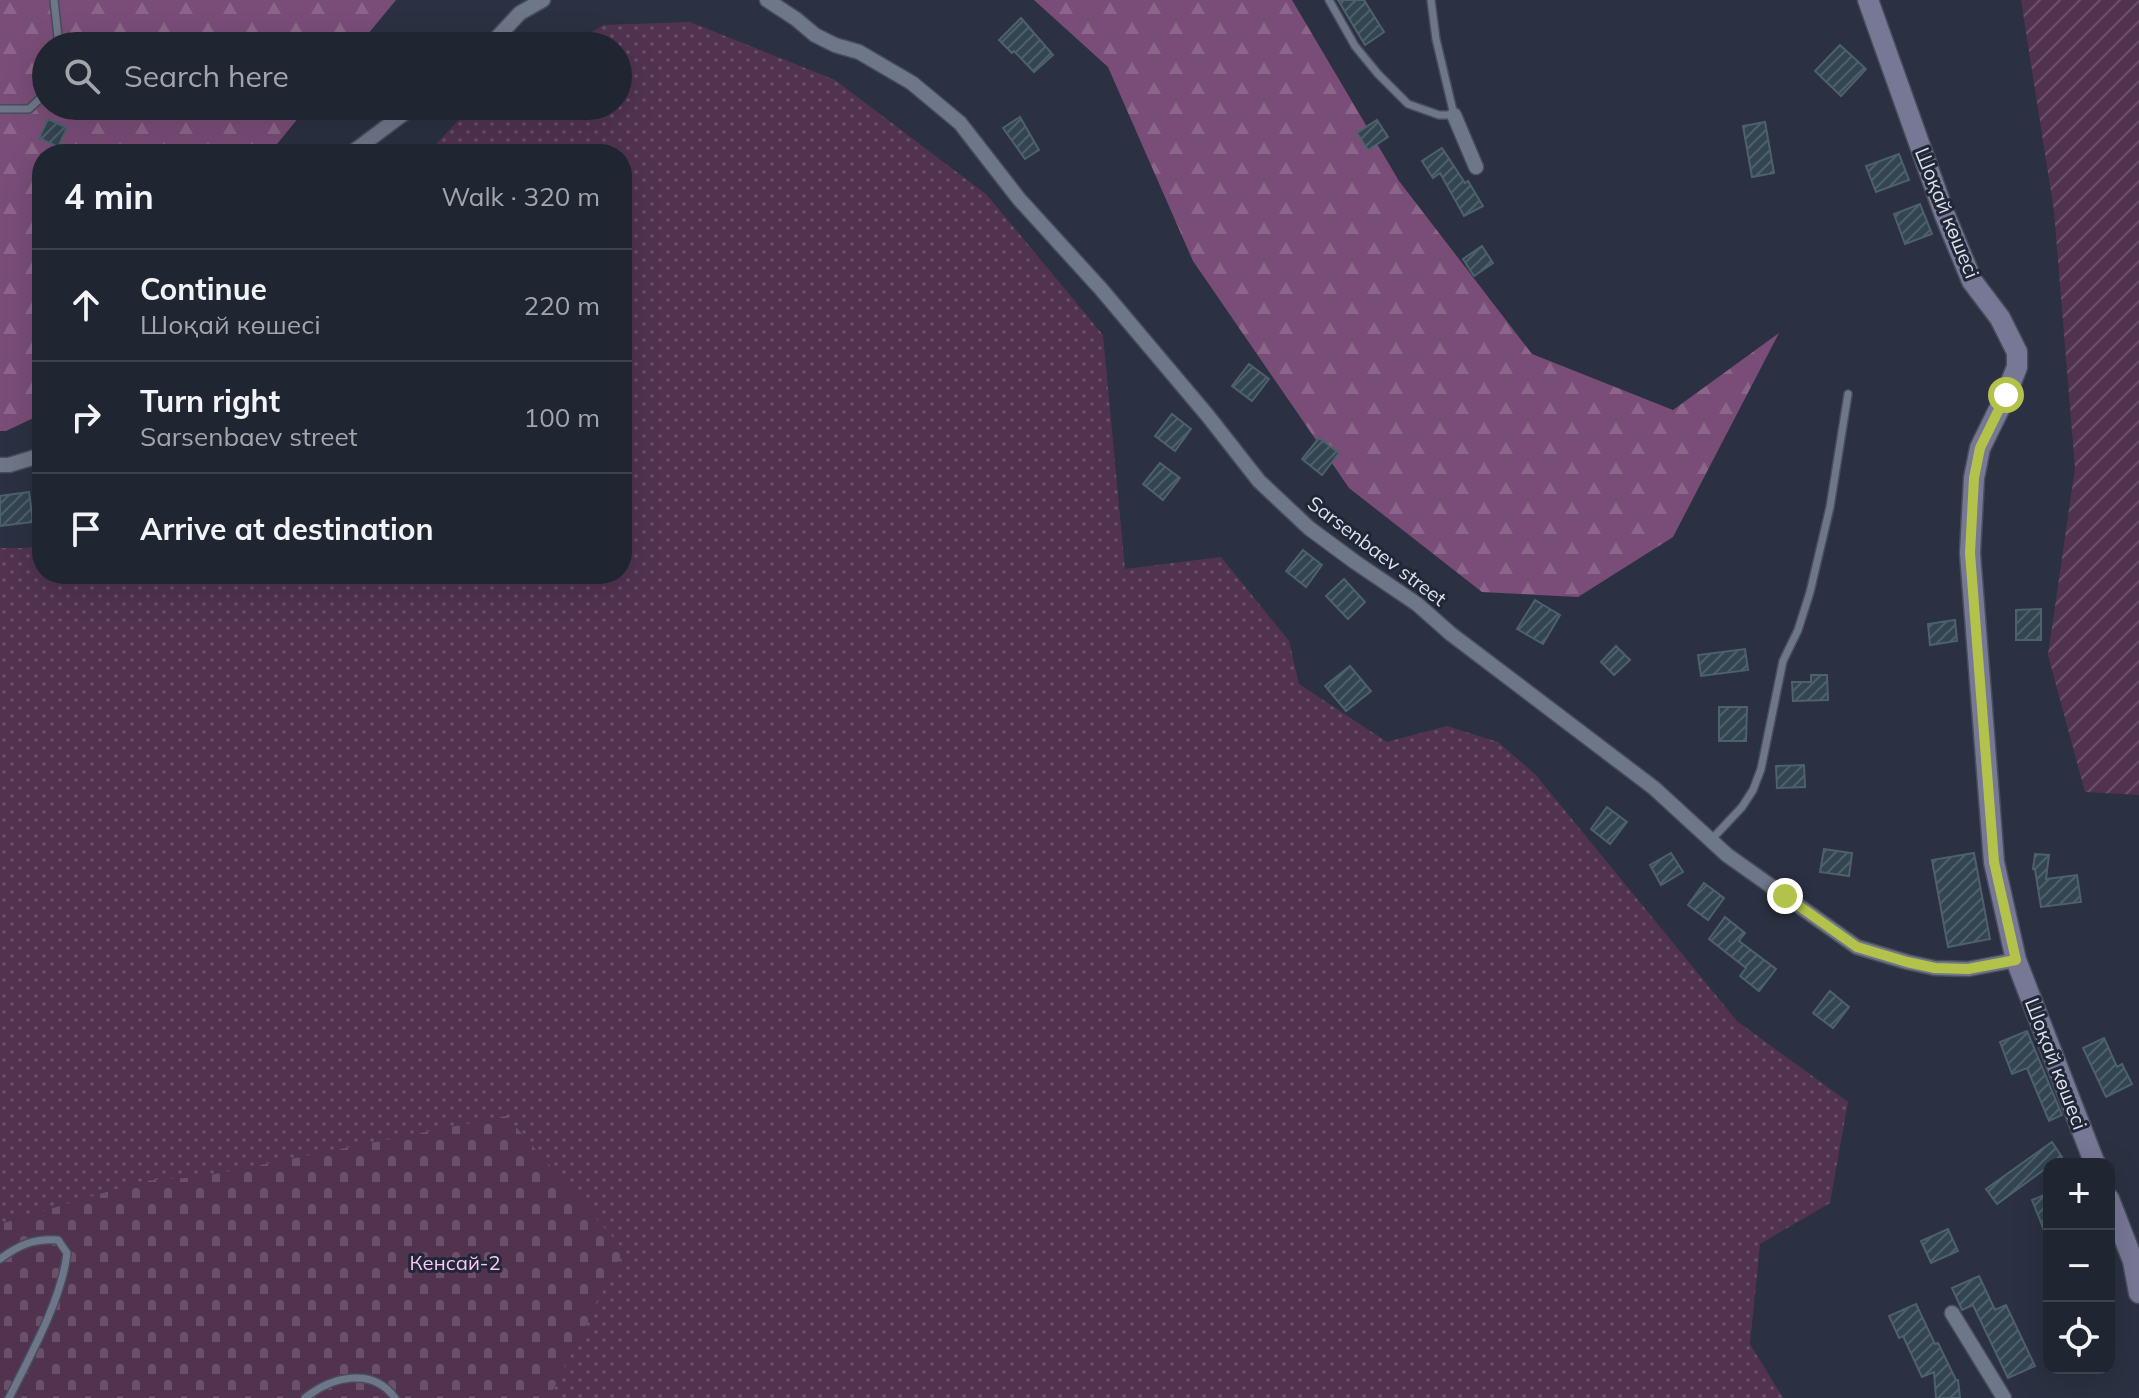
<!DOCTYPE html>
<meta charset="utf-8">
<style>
body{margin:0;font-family:Mulish,sans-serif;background:#282d3a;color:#f1f3f6}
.controls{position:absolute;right:24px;bottom:24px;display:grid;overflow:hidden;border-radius:16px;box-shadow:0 8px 32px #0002}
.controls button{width:72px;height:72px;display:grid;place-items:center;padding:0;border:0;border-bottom:2px solid #3d424d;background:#202532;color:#f1f3f6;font:40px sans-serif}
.stop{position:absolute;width:24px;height:24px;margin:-18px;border:6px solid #b2c24b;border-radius:50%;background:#fff}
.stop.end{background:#b2c24b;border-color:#fff;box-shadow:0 2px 8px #0008}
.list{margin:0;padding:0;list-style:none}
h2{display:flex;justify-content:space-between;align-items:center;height:104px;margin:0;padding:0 32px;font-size:34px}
h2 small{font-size:26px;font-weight:400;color:#a2a5ac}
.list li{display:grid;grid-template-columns:52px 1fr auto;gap:24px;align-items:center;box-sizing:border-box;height:112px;padding:0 32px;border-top:2px solid #3d424d}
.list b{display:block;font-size:30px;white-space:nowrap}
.list p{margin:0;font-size:26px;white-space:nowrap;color:#a2a5ac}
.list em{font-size:26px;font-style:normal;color:#a2a5ac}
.icon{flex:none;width:44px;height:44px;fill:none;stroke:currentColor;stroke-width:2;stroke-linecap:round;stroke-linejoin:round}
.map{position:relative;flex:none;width:2139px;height:1398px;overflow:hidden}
.search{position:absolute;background:#202532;box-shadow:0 8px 32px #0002;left:32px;top:32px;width:600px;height:88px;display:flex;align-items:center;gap:20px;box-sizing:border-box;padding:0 28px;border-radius:44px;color:#a2a5ac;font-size:30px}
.panel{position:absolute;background:#202532;box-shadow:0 8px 32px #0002;left:32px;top:144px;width:600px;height:440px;border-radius:32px}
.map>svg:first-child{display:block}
.grass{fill:url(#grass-dots)}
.forest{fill:url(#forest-firs)}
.cemetery{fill:url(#cemetery-stones)}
.garden{fill:url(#garden-furrows)}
.building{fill:url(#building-hatch);stroke:#4d606d;stroke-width:2}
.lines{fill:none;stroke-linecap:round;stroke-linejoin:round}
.lane-casing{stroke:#484d5b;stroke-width:10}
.street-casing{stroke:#484d5b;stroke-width:17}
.secondary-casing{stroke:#484d5b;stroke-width:23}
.lane{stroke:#6e7689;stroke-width:7}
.street{stroke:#6e7689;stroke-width:14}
.secondary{stroke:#777796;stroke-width:20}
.route{stroke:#b2c24b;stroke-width:10}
.labels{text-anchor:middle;stroke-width:6;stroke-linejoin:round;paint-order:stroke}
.street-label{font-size:20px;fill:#dde1ec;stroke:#212737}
.park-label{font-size:20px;fill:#fdc5f9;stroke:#212737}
</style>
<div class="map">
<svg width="2139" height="1398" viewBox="0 0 2139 1398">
<defs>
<pattern id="grass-dots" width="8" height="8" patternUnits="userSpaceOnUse" patternTransform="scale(2)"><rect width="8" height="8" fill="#513350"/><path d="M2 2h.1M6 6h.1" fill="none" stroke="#6a5069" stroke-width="1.8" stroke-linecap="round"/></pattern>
<pattern id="forest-firs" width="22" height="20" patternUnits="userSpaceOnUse" patternTransform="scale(2)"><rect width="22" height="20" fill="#794d77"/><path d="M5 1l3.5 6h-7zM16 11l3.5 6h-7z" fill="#8c668a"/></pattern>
<pattern id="cemetery-stones" width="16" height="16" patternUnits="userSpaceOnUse" patternTransform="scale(2)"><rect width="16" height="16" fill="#513350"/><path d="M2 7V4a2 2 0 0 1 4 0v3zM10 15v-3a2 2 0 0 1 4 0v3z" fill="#6a5069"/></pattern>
<pattern id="garden-furrows" width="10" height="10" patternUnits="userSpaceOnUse" patternTransform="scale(2)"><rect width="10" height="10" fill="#513350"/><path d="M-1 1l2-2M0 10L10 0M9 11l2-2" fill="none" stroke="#6a5069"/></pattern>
<pattern id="building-hatch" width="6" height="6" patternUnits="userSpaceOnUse" patternTransform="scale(2)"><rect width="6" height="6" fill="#334551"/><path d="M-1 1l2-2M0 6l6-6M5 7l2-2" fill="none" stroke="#50606a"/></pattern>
</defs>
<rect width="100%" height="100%" fill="#2b3142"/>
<path class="grass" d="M690,22L835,80L987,195L1103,335L1125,569L1221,557L1289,641L1299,684L1387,742L1447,726L1498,742L1535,774L1737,1021L1848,1102L1830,1203L1760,1244L1750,1344L1783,1398H0V1322L142,1182L0,1224V548H23L42,546V574H622V154H427L463,115L477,106H618V46H570L603,25Z"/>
<path class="forest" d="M0,0H396L358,46H46V106H308L269,154H42V414L6,431H0Z
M1034,0H1292L1399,181L1532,354L1673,410L1779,333L1673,537L1578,597L1482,592L1349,488L1193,261L1108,67Z"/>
<path class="cemetery" d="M506,1116L624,1250L549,1398H0V1224L143,1181L200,1177Z"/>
<path class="garden" d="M2021,0H2139V795L2085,792L2048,655L2075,468L2054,211Z"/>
<path class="building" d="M1338,0H1364L1384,32L1365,45Z
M1021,18L1053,55L1034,72L1014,51L1012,53L999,40Z
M1840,45L1866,69L1841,96L1815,71Z
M1020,117L1039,150L1025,159L1003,128Z
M48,119L67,128L58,147L39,138Z
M1377,120L1388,137L1368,150L1357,133Z
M1765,122L1774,173L1752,177L1743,126Z
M1442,148L1465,183L1468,181L1483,206L1464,216L1440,173L1433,178L1422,161Z
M1899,154L1909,180L1876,192L1866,166Z
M1920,204L1932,234L1905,244L1894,214Z
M1482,246L1493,263L1474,276L1463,259Z
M1249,364L1269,379L1252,401L1232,386Z
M1172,414L1191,429L1175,451L1155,436Z
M1319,438L1339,453L1322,475L1302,459Z
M1160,463L1180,478L1163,500L1143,484Z
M29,492L33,522L0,526V496Z
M1303,550L1322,565L1306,587L1286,571Z
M1344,579L1365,602L1348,619L1326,596Z
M1535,600L1560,615L1543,644L1517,629Z
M2041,609V640H2016V610Z
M1955,620L1957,641L1930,645L1928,624Z
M1616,646L1630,660L1614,675L1601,662Z
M1745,649L1748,670L1701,676L1698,655Z
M1350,666L1371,691L1346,711L1325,686Z
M1811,675H1827L1828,700L1793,701L1792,682H1811Z
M1719,707H1747L1746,741H1719Z
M1804,765L1805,787L1777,788L1776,766Z
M1607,807L1627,822L1610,844L1591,829Z
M1824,849L1852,853L1849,876L1820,872Z
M1671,853L1683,872L1661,885L1650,865Z
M1974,853L1990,939L1948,947L1932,860Z
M2035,854L2049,855L2046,879L2077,875L2081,902L2041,907L2035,869H2033Z
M1704,883L1724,898L1708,920L1688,905Z
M1725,917L1745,933L1739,941L1776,969L1759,991L1740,976L1746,968L1709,939Z
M1830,991L1849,1007L1833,1028L1813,1013Z
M2027,1031L2062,1115L2049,1121L2027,1068L2012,1074L2000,1042Z
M2104,1038L2117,1067L2122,1064L2132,1084L2106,1097L2083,1048Z
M2052,1142L2062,1157L2052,1164H2049V1166L1997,1204L1986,1189Z
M2049,1193V1240H2048L2032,1200Z
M1948,1229L1958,1251L1931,1263L1921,1241Z
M1979,1276L1995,1310L2006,1305L2035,1366L2008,1378L1973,1305L1962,1310L1952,1288Z
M1916,1304L1935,1344L1938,1343L1956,1380H1958L1960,1398H1936L1934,1372L1922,1377L1903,1336L1899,1338L1889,1316Z"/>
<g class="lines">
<g class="lane-casing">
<path id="lane" d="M54,0L59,46
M1329,0L1355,46L1378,74L1408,104L1439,115H1454L1436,39L1431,0
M0,109H29L46,93
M1711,840L1742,807L1753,790L1761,769L1783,661L1798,630L1810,592L1830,507L1848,394
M0,1259C19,1245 34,1238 58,1240L67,1253C62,1299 30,1356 9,1398
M305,1398C331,1377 372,1366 395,1398"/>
</g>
<g class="street-casing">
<path id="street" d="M767,0L796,19L815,35L835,45L859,52L912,83L960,123L1019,199L1101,289L1208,416L1259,481L1309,528L1355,562L1417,604L1451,634L1654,788L1727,855L1857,947L1907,962L1935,968L1968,969L2016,960
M489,46L520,13L543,0
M1454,115L1476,167
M350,154L414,106
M0,465H9L42,455
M1952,1313L2004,1398"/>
</g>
<g class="secondary-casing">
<path id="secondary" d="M1868,0L1944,213L1972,281L2000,318L2017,352V367L2006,395L1980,448L1974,478L1970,553L1994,862L2016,960L2095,1164
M2109,1199L2133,1261L2139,1293"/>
</g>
<use href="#lane" class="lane"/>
<use href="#street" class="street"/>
<use href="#secondary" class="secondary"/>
</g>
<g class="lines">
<path class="route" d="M1785,896L1857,947L1907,962L1935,968L1968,969L2016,960L1994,862L1970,553L1974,478L1980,448L2006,395"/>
</g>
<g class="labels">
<g class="street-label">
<text transform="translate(1947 213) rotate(68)" y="7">Шоқай көшесі</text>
<text transform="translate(1377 551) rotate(37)" y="7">Sarsenbaev street</text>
<text transform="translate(2056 1064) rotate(69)" y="7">Шоқай көшесі</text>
</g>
<g class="park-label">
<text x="455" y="1270">Кенсай-2</text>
</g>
</g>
</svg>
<div class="controls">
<button>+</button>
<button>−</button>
<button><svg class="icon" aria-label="locate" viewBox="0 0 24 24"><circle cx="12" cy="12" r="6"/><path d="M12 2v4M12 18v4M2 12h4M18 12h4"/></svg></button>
</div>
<div class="stop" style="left:2006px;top:395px"></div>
<div class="stop end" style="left:1785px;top:896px"></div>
<div class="search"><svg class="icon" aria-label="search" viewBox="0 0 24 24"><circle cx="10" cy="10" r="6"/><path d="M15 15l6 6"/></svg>Search here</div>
<section class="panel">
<h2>4 min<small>Walk · 320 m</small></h2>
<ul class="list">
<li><svg class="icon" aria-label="ahead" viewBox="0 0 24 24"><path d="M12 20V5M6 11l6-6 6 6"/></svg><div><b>Continue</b><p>Шоқай көшесі</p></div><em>220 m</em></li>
<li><svg class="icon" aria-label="right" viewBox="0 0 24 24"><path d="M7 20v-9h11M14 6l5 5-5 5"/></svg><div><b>Turn right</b><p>Sarsenbaev street</p></div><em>100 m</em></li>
<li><svg class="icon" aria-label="arrive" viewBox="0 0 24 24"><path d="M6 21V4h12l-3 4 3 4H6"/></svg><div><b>Arrive at destination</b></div></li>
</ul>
</section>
</div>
